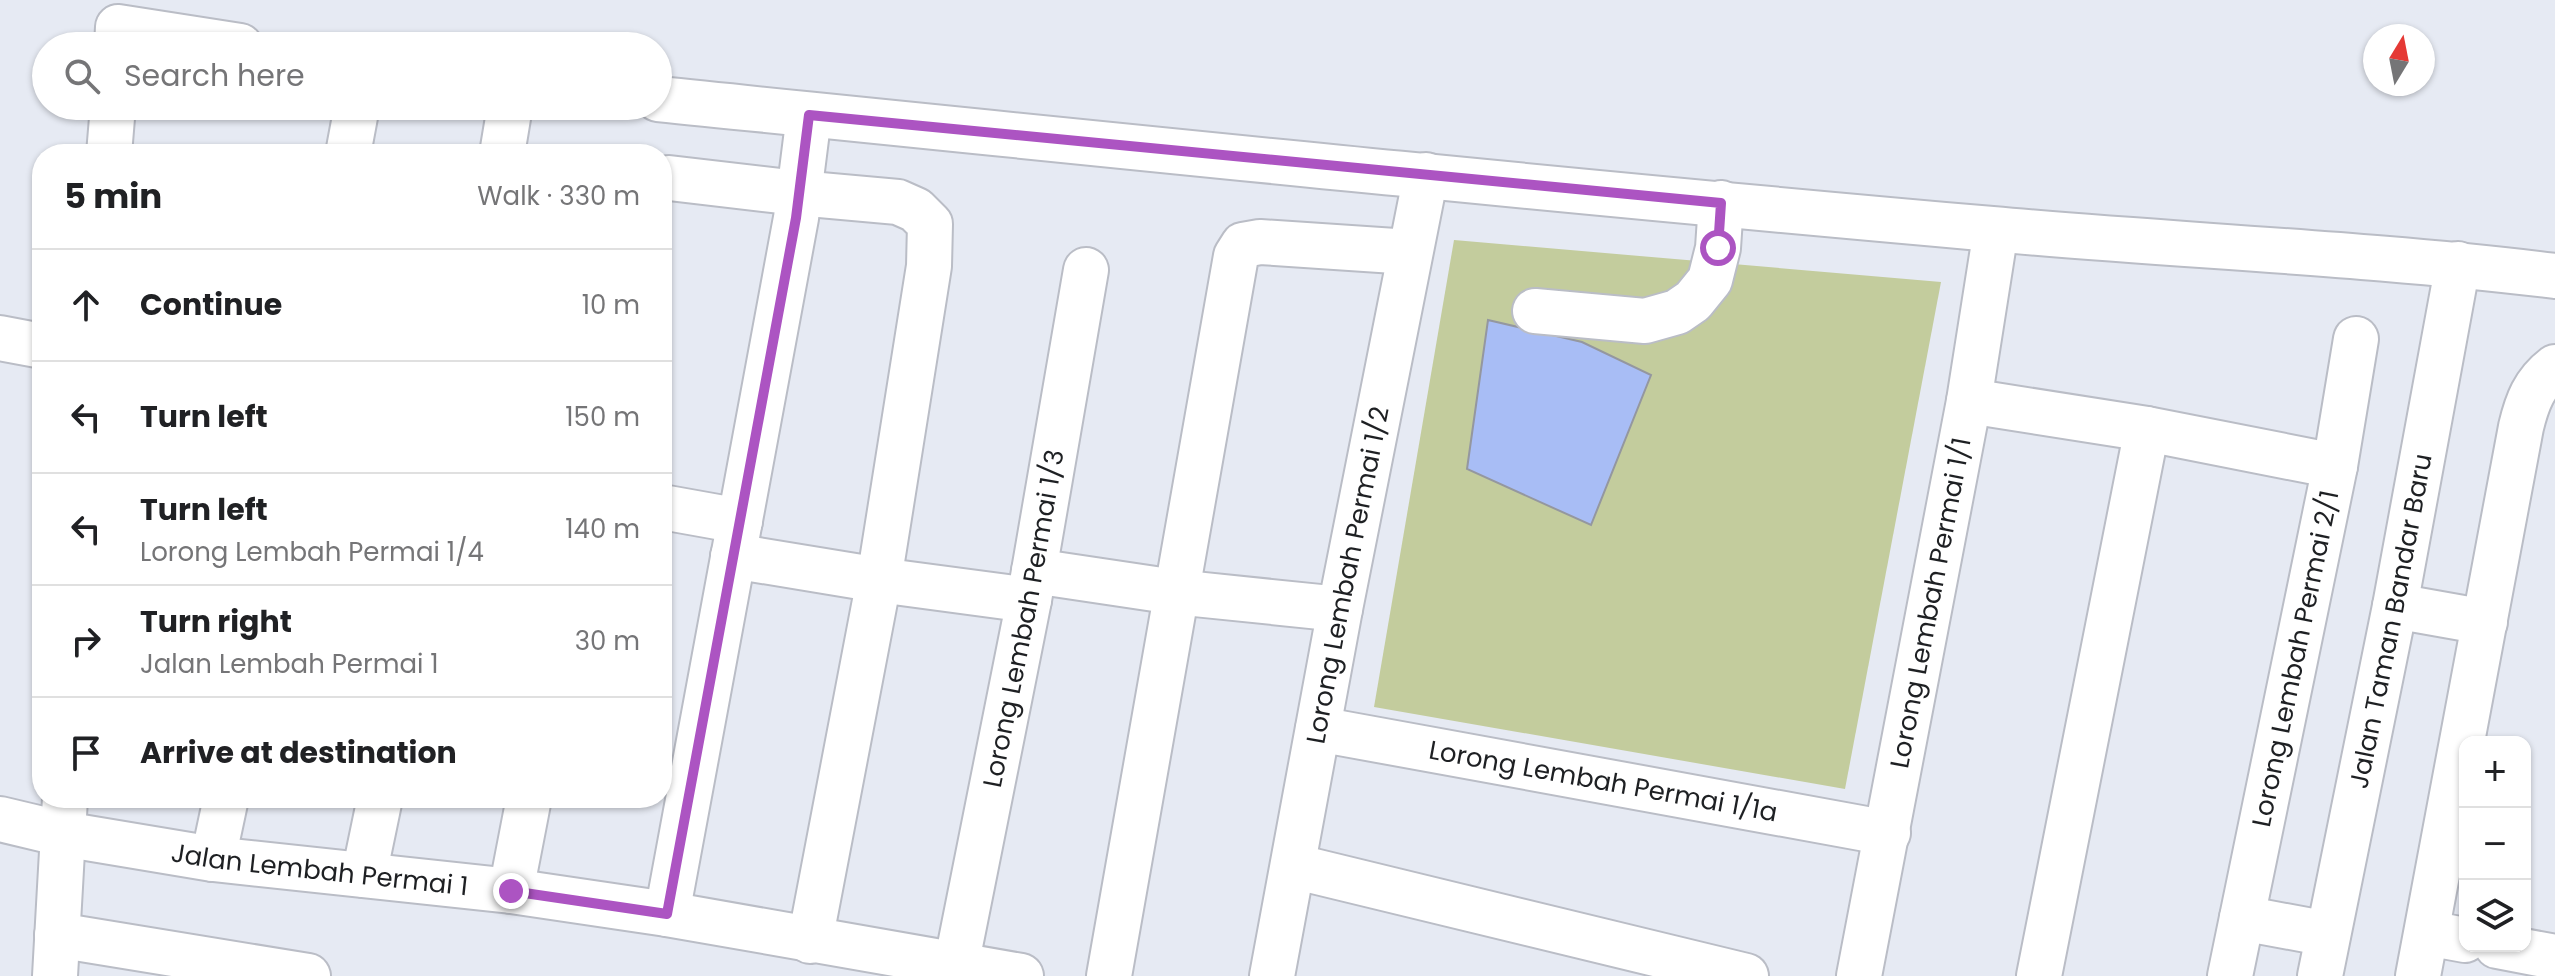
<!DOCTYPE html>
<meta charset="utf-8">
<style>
body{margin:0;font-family:Poppins,sans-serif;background:#f6f6f6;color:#202124}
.controls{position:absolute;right:24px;bottom:24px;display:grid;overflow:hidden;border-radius:16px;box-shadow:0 2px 6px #0004}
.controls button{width:72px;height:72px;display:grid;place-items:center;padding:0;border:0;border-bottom:2px solid #e0e0e0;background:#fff;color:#202124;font:40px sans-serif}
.compass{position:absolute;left:2363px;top:24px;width:72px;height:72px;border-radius:50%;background:#fff;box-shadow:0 2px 6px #0004;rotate:10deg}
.stop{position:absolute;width:24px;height:24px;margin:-18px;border:6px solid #ac54c2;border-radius:50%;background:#fff}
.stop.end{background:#ac54c2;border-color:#fff;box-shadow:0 2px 8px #0008}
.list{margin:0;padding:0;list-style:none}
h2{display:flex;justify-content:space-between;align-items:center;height:104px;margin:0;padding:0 32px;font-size:34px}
h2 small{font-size:26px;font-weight:400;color:#757577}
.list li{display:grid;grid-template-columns:52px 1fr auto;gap:24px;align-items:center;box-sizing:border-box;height:112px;padding:0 32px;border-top:2px solid #e0e0e0}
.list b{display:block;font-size:30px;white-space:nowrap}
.list p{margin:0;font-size:26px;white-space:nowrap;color:#757577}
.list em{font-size:26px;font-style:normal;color:#757577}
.icon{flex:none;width:44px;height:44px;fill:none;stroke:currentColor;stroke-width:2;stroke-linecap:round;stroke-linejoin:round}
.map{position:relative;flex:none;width:2555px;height:976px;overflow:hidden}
.search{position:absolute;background:#fff;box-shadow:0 2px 6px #0004;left:32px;top:32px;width:640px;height:88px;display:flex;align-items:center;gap:20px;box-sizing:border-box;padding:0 28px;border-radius:44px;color:#757577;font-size:30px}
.panel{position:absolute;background:#fff;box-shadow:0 2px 6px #0004;left:32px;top:144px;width:640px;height:664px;border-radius:32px}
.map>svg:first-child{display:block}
.green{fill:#c3cc9d}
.building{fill:#a8bdf5;stroke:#94979f;stroke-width:2}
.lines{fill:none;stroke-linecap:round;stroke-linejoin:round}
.minor-casing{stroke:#babdc6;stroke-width:48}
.minor{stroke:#fff;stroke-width:44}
.route{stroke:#ac54c2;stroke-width:10}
.labels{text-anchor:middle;stroke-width:6;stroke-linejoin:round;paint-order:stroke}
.street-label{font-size:26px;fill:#1e2023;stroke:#fff}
</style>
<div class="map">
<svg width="2555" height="976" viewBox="0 0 2555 976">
<rect width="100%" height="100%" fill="#e6eaf3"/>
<path class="green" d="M1454,240L1941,282L1845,789L1374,707Z"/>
<path class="building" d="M1488,320L1582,342L1651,375L1591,525L1467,469Z"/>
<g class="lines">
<g class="minor-casing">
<g id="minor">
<path d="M117,46L118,27L240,46"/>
<path d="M658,99C1102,144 1547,190 1992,229C2180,246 2368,253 2555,276"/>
<path d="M109,154L113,106"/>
<path d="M348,154L357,106"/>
<path d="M502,154L510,106"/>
<path d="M662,179L669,178L798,193L898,202L916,210L930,224L929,266L879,580L810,941"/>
<path d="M1535,311L1645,321L1677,312L1693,301L1710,280L1718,248L1721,203"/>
<path d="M0,338L42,346"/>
<path d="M1969,401L2147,429L2335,466"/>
<path d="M662,507L740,521"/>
<path d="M733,556L879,580L1029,600"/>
<path d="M1034,571L1175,592L1340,609"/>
<path d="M2395,606L2485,622"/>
<path id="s1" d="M1318,729L1888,833"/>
<path id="s2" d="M0,819L63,834L213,859L511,891L667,914L1021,976"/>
<path d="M213,859L226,798"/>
<path d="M1293,866L1746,976"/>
<path d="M364,875L380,798"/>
<path d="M511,891L529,798"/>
<path d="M667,914L796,218L809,115"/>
<path d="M2242,918L2328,934"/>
<path d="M2427,933L2465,940"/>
<path d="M57,935L308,976"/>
<path d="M2497,946L2555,957"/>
<path id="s3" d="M956,966L1029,600L1086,270"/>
<path d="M55,976L65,798"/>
<path d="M1109,976L1236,256L1243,245L1260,242L1410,252"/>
<path id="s4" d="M1272,976L1340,609L1426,175"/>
<path id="s5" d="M1859,976L1969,401L1996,230"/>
<path d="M2039,976L2147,429"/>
<path id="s6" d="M2230,976L2335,466L2356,339"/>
<path id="s7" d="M2320,976L2395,606L2458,264"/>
<path d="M2418,976L2521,427C2527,402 2534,383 2555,367"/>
</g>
</g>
<use href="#minor" class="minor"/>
</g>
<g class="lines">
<path class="route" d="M511,891L667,914L796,218L809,115L1721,203L1718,248"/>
</g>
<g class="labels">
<g class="street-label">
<text dy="9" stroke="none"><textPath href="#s4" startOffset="408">Lorong Lembah Permai 1/2</textPath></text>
<text dy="9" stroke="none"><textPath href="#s5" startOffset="380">Lorong Lembah Permai 1/1</textPath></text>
<text dy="9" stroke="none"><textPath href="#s3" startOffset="354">Lorong Lembah Permai 1/3</textPath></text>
<text dy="9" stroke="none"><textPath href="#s7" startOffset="362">Jalan Taman Bandar Baru</textPath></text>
<text dy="9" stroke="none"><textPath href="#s6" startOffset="324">Lorong Lembah Permai 2/1</textPath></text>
<text dy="9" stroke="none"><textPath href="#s1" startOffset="290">Lorong Lembah Permai 1/1a</textPath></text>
<text dy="9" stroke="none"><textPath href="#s2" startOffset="324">Jalan Lembah Permai 1</textPath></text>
</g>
</g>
</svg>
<div class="controls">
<button>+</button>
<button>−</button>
<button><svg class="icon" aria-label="layers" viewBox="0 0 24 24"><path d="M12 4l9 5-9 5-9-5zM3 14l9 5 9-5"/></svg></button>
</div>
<svg class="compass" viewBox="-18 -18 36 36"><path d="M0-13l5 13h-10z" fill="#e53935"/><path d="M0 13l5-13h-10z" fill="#757577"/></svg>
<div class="stop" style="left:1718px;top:248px"></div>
<div class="stop end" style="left:511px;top:891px"></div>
<div class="search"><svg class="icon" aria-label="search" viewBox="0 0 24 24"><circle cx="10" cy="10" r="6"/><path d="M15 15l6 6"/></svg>Search here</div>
<section class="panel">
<h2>5 min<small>Walk · 330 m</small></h2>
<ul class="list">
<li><svg class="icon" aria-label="ahead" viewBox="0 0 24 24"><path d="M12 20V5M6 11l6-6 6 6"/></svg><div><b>Continue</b></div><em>10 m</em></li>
<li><svg class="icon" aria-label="left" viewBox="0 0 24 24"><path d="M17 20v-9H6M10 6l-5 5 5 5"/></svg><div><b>Turn left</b></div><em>150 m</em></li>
<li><svg class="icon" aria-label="left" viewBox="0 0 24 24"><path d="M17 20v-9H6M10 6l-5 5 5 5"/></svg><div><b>Turn left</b><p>Lorong Lembah Permai 1/4</p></div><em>140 m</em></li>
<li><svg class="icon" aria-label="right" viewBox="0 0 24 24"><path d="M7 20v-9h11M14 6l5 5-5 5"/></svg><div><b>Turn right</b><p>Jalan Lembah Permai 1</p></div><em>30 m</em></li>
<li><svg class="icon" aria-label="arrive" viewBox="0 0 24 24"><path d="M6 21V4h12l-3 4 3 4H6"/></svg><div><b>Arrive at destination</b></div></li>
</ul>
</section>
</div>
